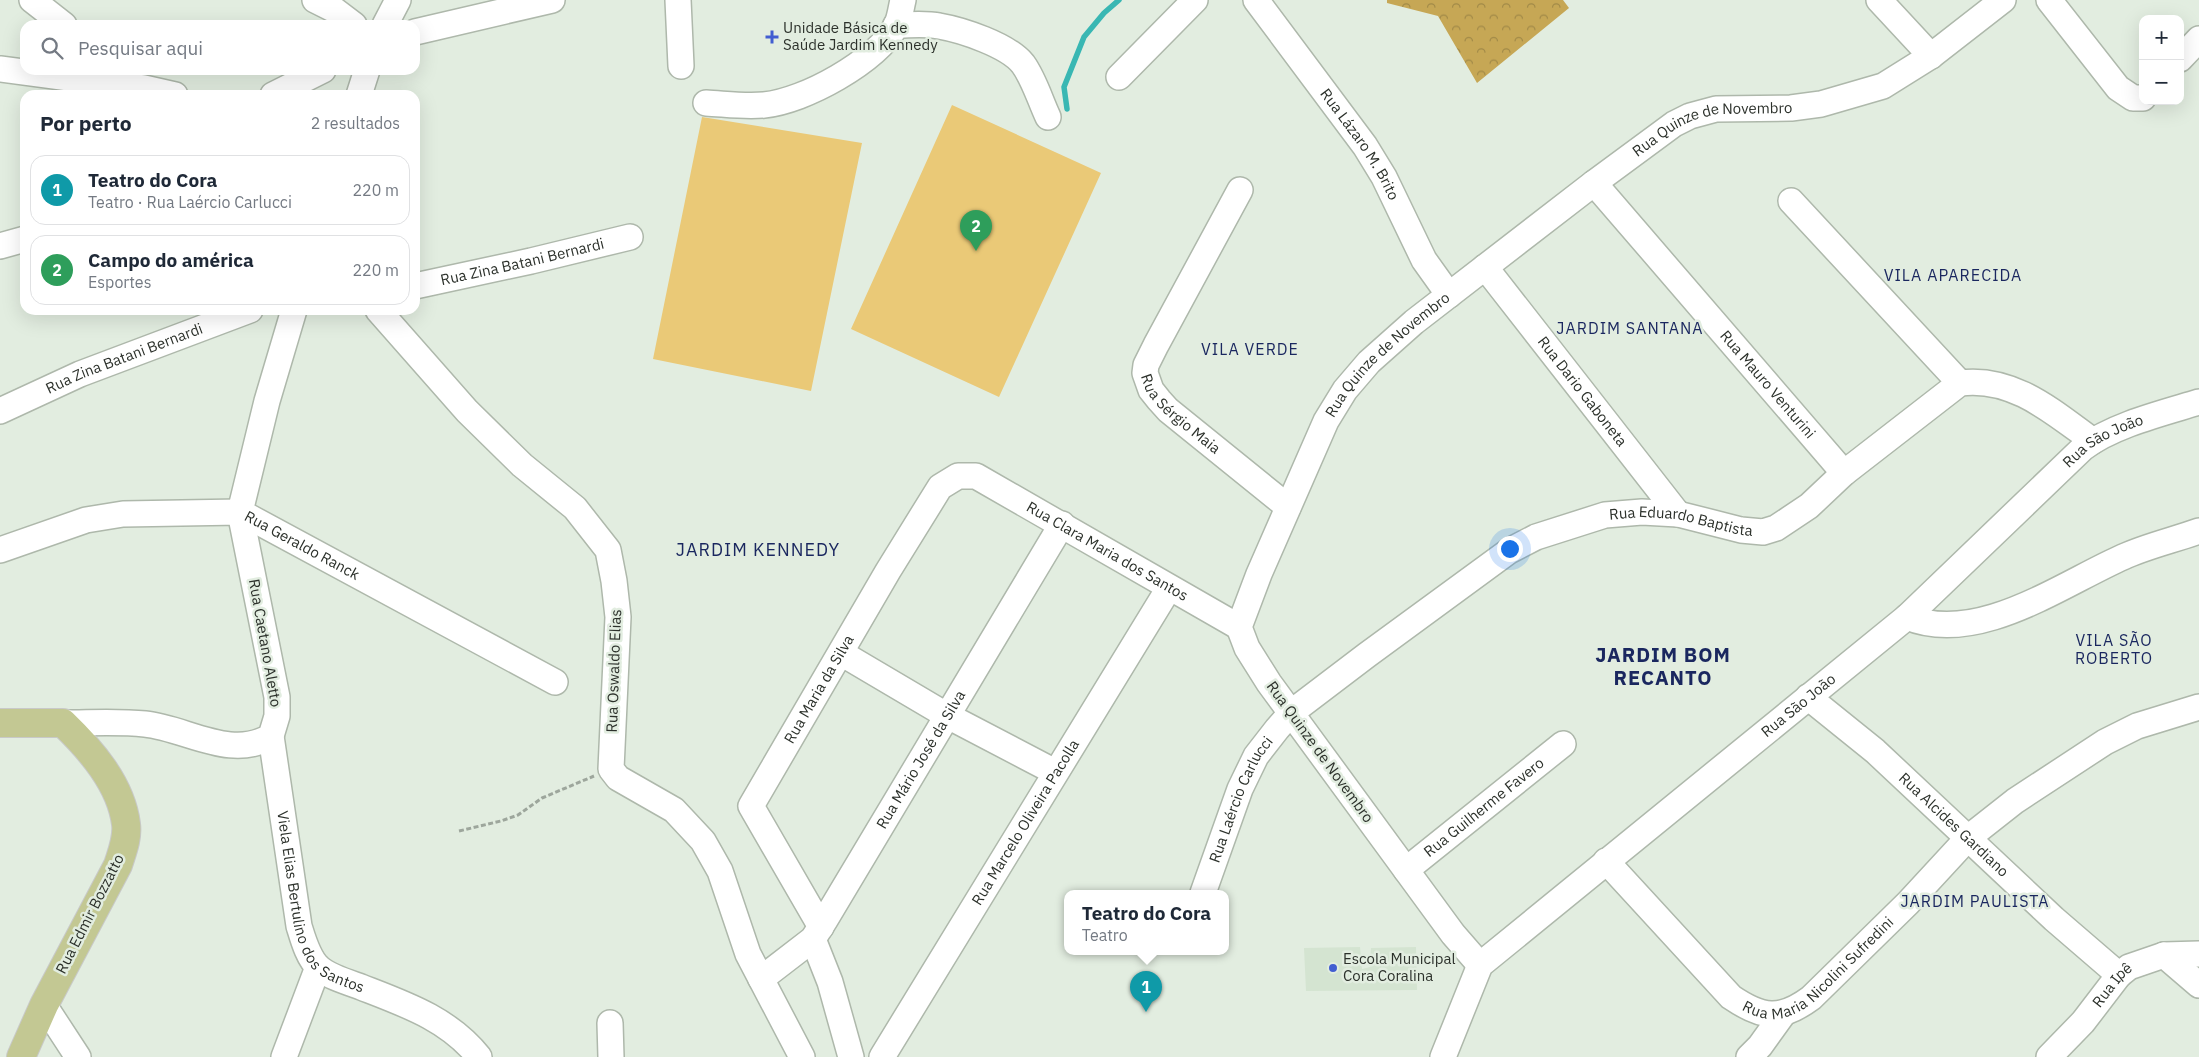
<!DOCTYPE html>
<html lang="pt">
<meta charset="utf-8">
<style>
body{margin:0;font-family:"IBM Plex Sans",sans-serif;background:#f2f2f3;color:#1f2937}
.controls{position:absolute;right:15px;top:15px;display:grid;overflow:hidden;border-radius:10px;box-shadow:0 5px 20px #0002}
.controls button{width:45px;height:45px;display:grid;place-items:center;padding:0;border:0;border-bottom:1px solid #e0e1e3;background:#fff;color:#1f2937;font:25px sans-serif}
.you{position:absolute;left:1509px;top:548px;width:18px;height:18px;margin:-12px;border:4px solid #fff;border-radius:50%;background:#1a73e8;box-shadow:0 0 0 8px #1a73e833}
.badge{display:grid;place-items:center;width:32px;height:32px;border-radius:50%;background:#2563eb;color:#fff;font-size:16px;font-weight:700}
.pin{position:absolute;translate:-50% -41px;filter:drop-shadow(0 1px 2px #0008)}
.pin::after{content:'';position:absolute;top:26px;width:18px;height:15px;background:inherit;clip-path:polygon(0 0,100% 0,50% 100%)}
.popup{position:absolute;left:1064px;top:890px;width:165px;height:65px;box-sizing:border-box;display:grid;place-content:center;border-radius:10px;background:#fff;filter:drop-shadow(0 1px 4px #0005);font-size:16px;white-space:nowrap;color:#747a83}
.popup b{font-size:19px;color:#1f2937}
.popup::after{content:'';position:absolute;left:50%;top:100%;margin-left:-10px;border:10px solid transparent;border-top-color:#fff}
.list{margin:0;padding:0;list-style:none}
h2{display:flex;justify-content:space-between;align-items:center;height:65px;margin:0;padding:0 20px;font-size:21px}
h2 small{font-size:16px;font-weight:400;color:#747a83}
.list li{display:grid;grid-template-columns:32px 1fr auto;gap:15px;align-items:center;box-sizing:border-box;height:70px;margin:0 10px 10px;padding:0 10px;border:1px solid #e0e1e3;border-radius:15px}
.list b{display:block;font-size:19px;white-space:nowrap}
.list p{margin:0;font-size:16px;white-space:nowrap;color:#747a83}
.list em{font-size:16px;font-style:normal;color:#747a83}
.icon{flex:none;width:28px;height:28px;fill:none;stroke:currentColor;stroke-width:2;stroke-linecap:round;stroke-linejoin:round}
.map{position:relative;flex:none;width:2199px;height:1057px;overflow:hidden}
.search{position:absolute;background:#fff;box-shadow:0 5px 20px #0002;left:20px;top:20px;width:400px;height:55px;display:flex;align-items:center;gap:12px;box-sizing:border-box;padding:0 18px;border-radius:15px;color:#747a83;font-size:19px}
.panel{position:absolute;background:#fff;box-shadow:0 5px 20px #0002;left:20px;top:90px;width:400px;height:225px;border-radius:15px}
.map>svg:first-child{display:block}
.built{fill:#d4e4d1}
.green{fill:#eac977}
.forest{fill:url(#forest-crowns)}
.lines{fill:none;stroke-linecap:round;stroke-linejoin:round}
.stream{stroke:#39b7b3;stroke-width:5.5}
.minor-casing{stroke:#aeb8ab;stroke-width:28}
.major-casing{stroke:#c8c9c8;stroke-width:30}
.path{stroke:#9da69c;stroke-width:3;stroke-dasharray:5 2.5;stroke-linecap:butt}
.minor{stroke:#fff;stroke-width:25}
.major{stroke:#c3c893;stroke-width:28}
.poi-dot{fill:#425ed1;stroke:#e2ede0;stroke-width:2}
.labels{text-anchor:middle;stroke-width:5;stroke-linejoin:round;paint-order:stroke}
.poi-label{font-size:15px;fill:#2c312b;stroke:#e2ede0;text-anchor:start}
.street-label{font-size:15px;fill:#2c312b;stroke:#e2ede0}
.neighbourhood-label{font-size:16px;letter-spacing:1px;fill:#1a275f;stroke:#e2ede0}
.quarter-label{font-size:18px;letter-spacing:1px;fill:#1a275f;stroke:#e2ede0}
.district-label{font-size:20px;font-weight:bold;letter-spacing:1px;fill:#1a275f;stroke:#e2ede0}
</style>
<div class="map">
<svg width="2199" height="1057" viewBox="0 0 2199 1057">
<defs>
<pattern id="forest-crowns" width="20" height="18" patternUnits="userSpaceOnUse" patternTransform="scale(1.25)"><rect width="20" height="18" fill="#c6a755"/><path d="M2 6a3 3 0 1 1 6 0M12 15a3 3 0 1 1 6 0" fill="none" stroke="#a18947"/></pattern>
</defs>
<rect width="100%" height="100%" fill="#e2ede0"/>
<path class="built" d="M1360,947L1362,969L1370,967L1371,948L1416,947L1417,990L1306,991L1304,948Z"/>
<path class="green" d="M952,105L1101,173L999,397L851,329Z
M702,117L862,143L811,391L653,359Z"/>
<path class="forest" d="M1387,0H1563L1569,8L1477,83L1438,16L1387,3Z"/>
<g class="lines">
<path class="stream" d="M1067,109L1064,87L1084,37L1104,13L1119,0"/>
<g class="minor-casing">
<g id="minor">
<path d="M32,0L64,25"/>
<path d="M315,0L333,9L354,25"/>
<path d="M678,0L681,66"/>
<path id="s1" d="M1256,0L1365,146L1384,177L1424,260L1449,295"/>
<path d="M1879,0L1931,56"/>
<path d="M2049,0L2118,88L2133,98H2143"/>
<path d="M385,25L398,0"/>
<path d="M896,25C910,25 925,23 939,26C962,30 1008,45 1023,64C1034,79 1040,100 1048,117"/>
<path d="M415,32L552,0"/>
<path d="M2180,59L2199,39"/>
<path d="M0,69L144,88L175,95"/>
<path d="M1119,77L1195,0"/>
<path d="M273,95L323,70"/>
<path d="M359,95L367,70"/>
<path d="M706,103C725,104 745,107 764,105C805,101 875,62 896,26C900,19 901,8 903,0"/>
<path id="s2" d="M1594,183L1844,473"/>
<path id="s3" d="M1240,190L1156,345L1146,365L1145,373L1151,390L1159,400L1168,410L1288,507"/>
<path d="M1791,201L1960,383"/>
<path d="M0,246L25,239"/>
<path id="s4" d="M1485,267L1678,514"/>
<path id="s5" d="M415,286L531,261L630,237"/>
<path d="M378,310L467,411L522,465L575,508L608,550L614,581L618,617L611,769L618,778L674,810L703,841L720,871L748,954L802,1057"/>
<path id="s6" d="M0,411L80,374L250,310"/>
<path id="s7" d="M0,550L86,520L123,514L240,512L555,682"/>
<path d="M1907,617C1977,646 2060,585 2123,557C2147,546 2174,540 2199,531"/>
<path d="M841,653L946,715L1055,772"/>
<path id="s8" d="M1808,697L1875,751L2054,919L2119,975"/>
<path d="M63,723C90,723 118,721 145,724C186,728 232,761 271,736L277,716V697L240,512L267,401L294,310"/>
<path id="s9" d="M271,736L299,926C303,939 308,958 319,968C330,977 347,982 361,987C405,1004 449,1019 479,1057"/>
<path id="s10" d="M1606,861L1731,997C1762,1018 1780,1021 1811,998L1908,903L1968,838L2015,801L2105,742L2137,726L2199,707"/>
<path id="s11" d="M1406,870L1563,744"/>
<path id="s12" d="M1203,893L1240,789L1256,756L1277,729L1292,712L1367,655L1509,551L1536,537L1605,515L1642,512L1678,514L1741,530L1763,532L1776,528L1809,506L1844,473L1960,383C2013,376 2053,412 2093,441"/>
<path id="s13" d="M821,927L751,806L888,571L940,487L958,476H976L1239,627"/>
<path d="M813,939L830,982L851,1057"/>
<path d="M2164,955L2199,985"/>
<path id="s14" d="M1480,965L1453,934L1269,683L1247,648L1239,627L1259,574L1326,421L1345,390L1369,362L1414,322L1594,183L1674,124L1690,116L1716,109L1791,108L1821,104L1883,86L1931,56L2003,0"/>
<path id="s15" d="M761,979L813,939L825,920L1062,524"/>
<path d="M44,1005L78,1057"/>
<path d="M610,1023L611,1057"/>
<path d="M284,1057L318,967"/>
<path id="s16" d="M882,1057L1169,588"/>
<path id="s17" d="M1443,1057L1480,965L1907,617L2083,448C2113,425 2163,413 2199,402"/>
<path d="M1749,1057L1760,1046L1783,1014"/>
<path id="s18" d="M2049,1057L2083,1022L2119,975L2129,967L2164,955L2199,954"/>
</g>
</g>
<g class="major-casing">
<path id="major" d="M0,723H63C90,749 121,784 126,824C128,838 122,852 118,865L44,1005L21,1057"/>
</g>
<path class="path" d="M459,831L501,821L518,815L542,798L594,776"/>
<use href="#minor" class="minor"/>
<use href="#major" class="major"/>
</g>
<g class="poi-dot">
<path d="M769.5 29.5h5v5h5v5h-5v5h-5v-5h-5v-5h5z"/>
<circle cx="1333" cy="968" r="5"/>
</g>
<g class="labels">
<g class="poi-label">
<text x="783" y="33">Unidade Básica de<tspan x="783" dy="17">Saúde Jardim Kennedy</tspan></text>
<text x="1343" y="964">Escola Municipal<tspan x="1343" dy="17">Cora Coralina</tspan></text>
</g>
<g class="street-label">
<text dy="5" stroke="none"><textPath href="#s14" startOffset="1136">Rua Quinze de Novembro</textPath></text>
<text dy="5" stroke="none"><textPath href="#s1" startOffset="178">Rua Lázaro M. Brito</textPath></text>
<text dy="5" stroke="none"><textPath href="#s5" startOffset="110">Rua Zina Batani Bernardi</textPath></text>
<text dy="5" stroke="none"><textPath href="#s14" startOffset="731">Rua Quinze de Novembro</textPath></text>
<text dy="5" stroke="none"><textPath href="#s6" startOffset="135">Rua Zina Batani Bernardi</textPath></text>
<text dy="5" stroke="none"><textPath href="#s2" startOffset="266">Rua Mauro Venturini</textPath></text>
<text dy="5" stroke="none"><textPath href="#s4" startOffset="158">Rua Dario Gaboneta</textPath></text>
<text dy="5" stroke="none"><textPath href="#s3" startOffset="262">Rua Sérgio Maia</textPath></text>
<text dy="5" stroke="none"><textPath href="#s17" startOffset="915">Rua São João</textPath></text>
<text dy="5" stroke="none"><textPath href="#s12" startOffset="654">Rua Eduardo Baptista</textPath></text>
<text dy="5" stroke="none"><textPath href="#s7" startOffset="316">Rua Geraldo Ranck</textPath></text>
<text dy="5" stroke="none"><textPath href="#s13" startOffset="701">Rua Clara Maria dos Santos</textPath></text>
<text transform="translate(265 643) rotate(80)" y="5">Rua Caetano Aletto</text>
<text transform="translate(614 671) rotate(-88)" y="5">Rua Oswaldo Elias</text>
<text dy="5" stroke="none"><textPath href="#s13" startOffset="275">Rua Maria da Silva</textPath></text>
<text dy="5" stroke="none"><textPath href="#s17" startOffset="510">Rua São João</textPath></text>
<text transform="translate(1320 752) rotate(54)" y="5">Rua Quinze de Novembro</text>
<text dy="5" stroke="none"><textPath href="#s15" startOffset="275">Rua Mário José da Silva</textPath></text>
<text dy="5" stroke="none"><textPath href="#s12" startOffset="101">Rua Laércio Carlucci</textPath></text>
<text dy="5" stroke="none"><textPath href="#s11" startOffset="100">Rua Guilherme Favero</textPath></text>
<text dy="5" stroke="none"><textPath href="#s16" startOffset="275">Rua Marcelo Oliveira Pacolla</textPath></text>
<text dy="5" stroke="none"><textPath href="#s8" startOffset="194">Rua Alcides Gardiano</textPath></text>
<text dy="5" stroke="none"><textPath href="#s9" startOffset="182">Viela Elias Bertulino dos Santos</textPath></text>
<text transform="translate(90 914) rotate(-63)" y="5">Rua Edmir Bozzatto</text>
<text dy="5" stroke="none"><textPath href="#s10" startOffset="292">Rua Maria Nicolini Sufredini</textPath></text>
<text dy="5" stroke="none"><textPath href="#s18" startOffset="96">Rua Ipê</textPath></text>
</g>
<g class="neighbourhood-label">
<text x="1953" y="281">VILA APARECIDA</text>
<text x="1630" y="334">JARDIM SANTANA</text>
<text x="1250" y="355">VILA VERDE</text>
<text x="2114" y="646">VILA SÃO<tspan x="2114" dy="18">ROBERTO</tspan></text>
<text x="1975" y="907">JARDIM PAULISTA</text>
</g>
<g class="quarter-label">
<text x="758" y="556">JARDIM KENNEDY</text>
</g>
<g class="district-label">
<text x="1663" y="662">JARDIM BOM<tspan x="1663" dy="23">RECANTO</tspan></text>
</g>
</g>
</svg>
<div class="controls">
<button>+</button>
<button>−</button>
</div>
<div class="you"></div>
<div class="pin badge" style="left:1146px;top:1012px;background:#0f9aa8">1</div>
<div class="popup"><b>Teatro do Cora</b>Teatro</div>
<div class="pin badge" style="left:976px;top:251px;background:#2e9e5b">2</div>
<div class="search"><svg class="icon" aria-label="search" viewBox="0 0 24 24"><circle cx="10" cy="10" r="6"/><path d="M15 15l6 6"/></svg>Pesquisar aqui</div>
<section class="panel">
<h2>Por perto<small>2 resultados</small></h2>
<ul class="list">
<li><span class="badge" style="background:#0f9aa8">1</span><div><b>Teatro do Cora</b><p>Teatro · Rua Laércio Carlucci</p></div><em>220 m</em></li>
<li><span class="badge" style="background:#2e9e5b">2</span><div><b>Campo do américa</b><p>Esportes</p></div><em>220 m</em></li>
</ul>
</section>
</div>
